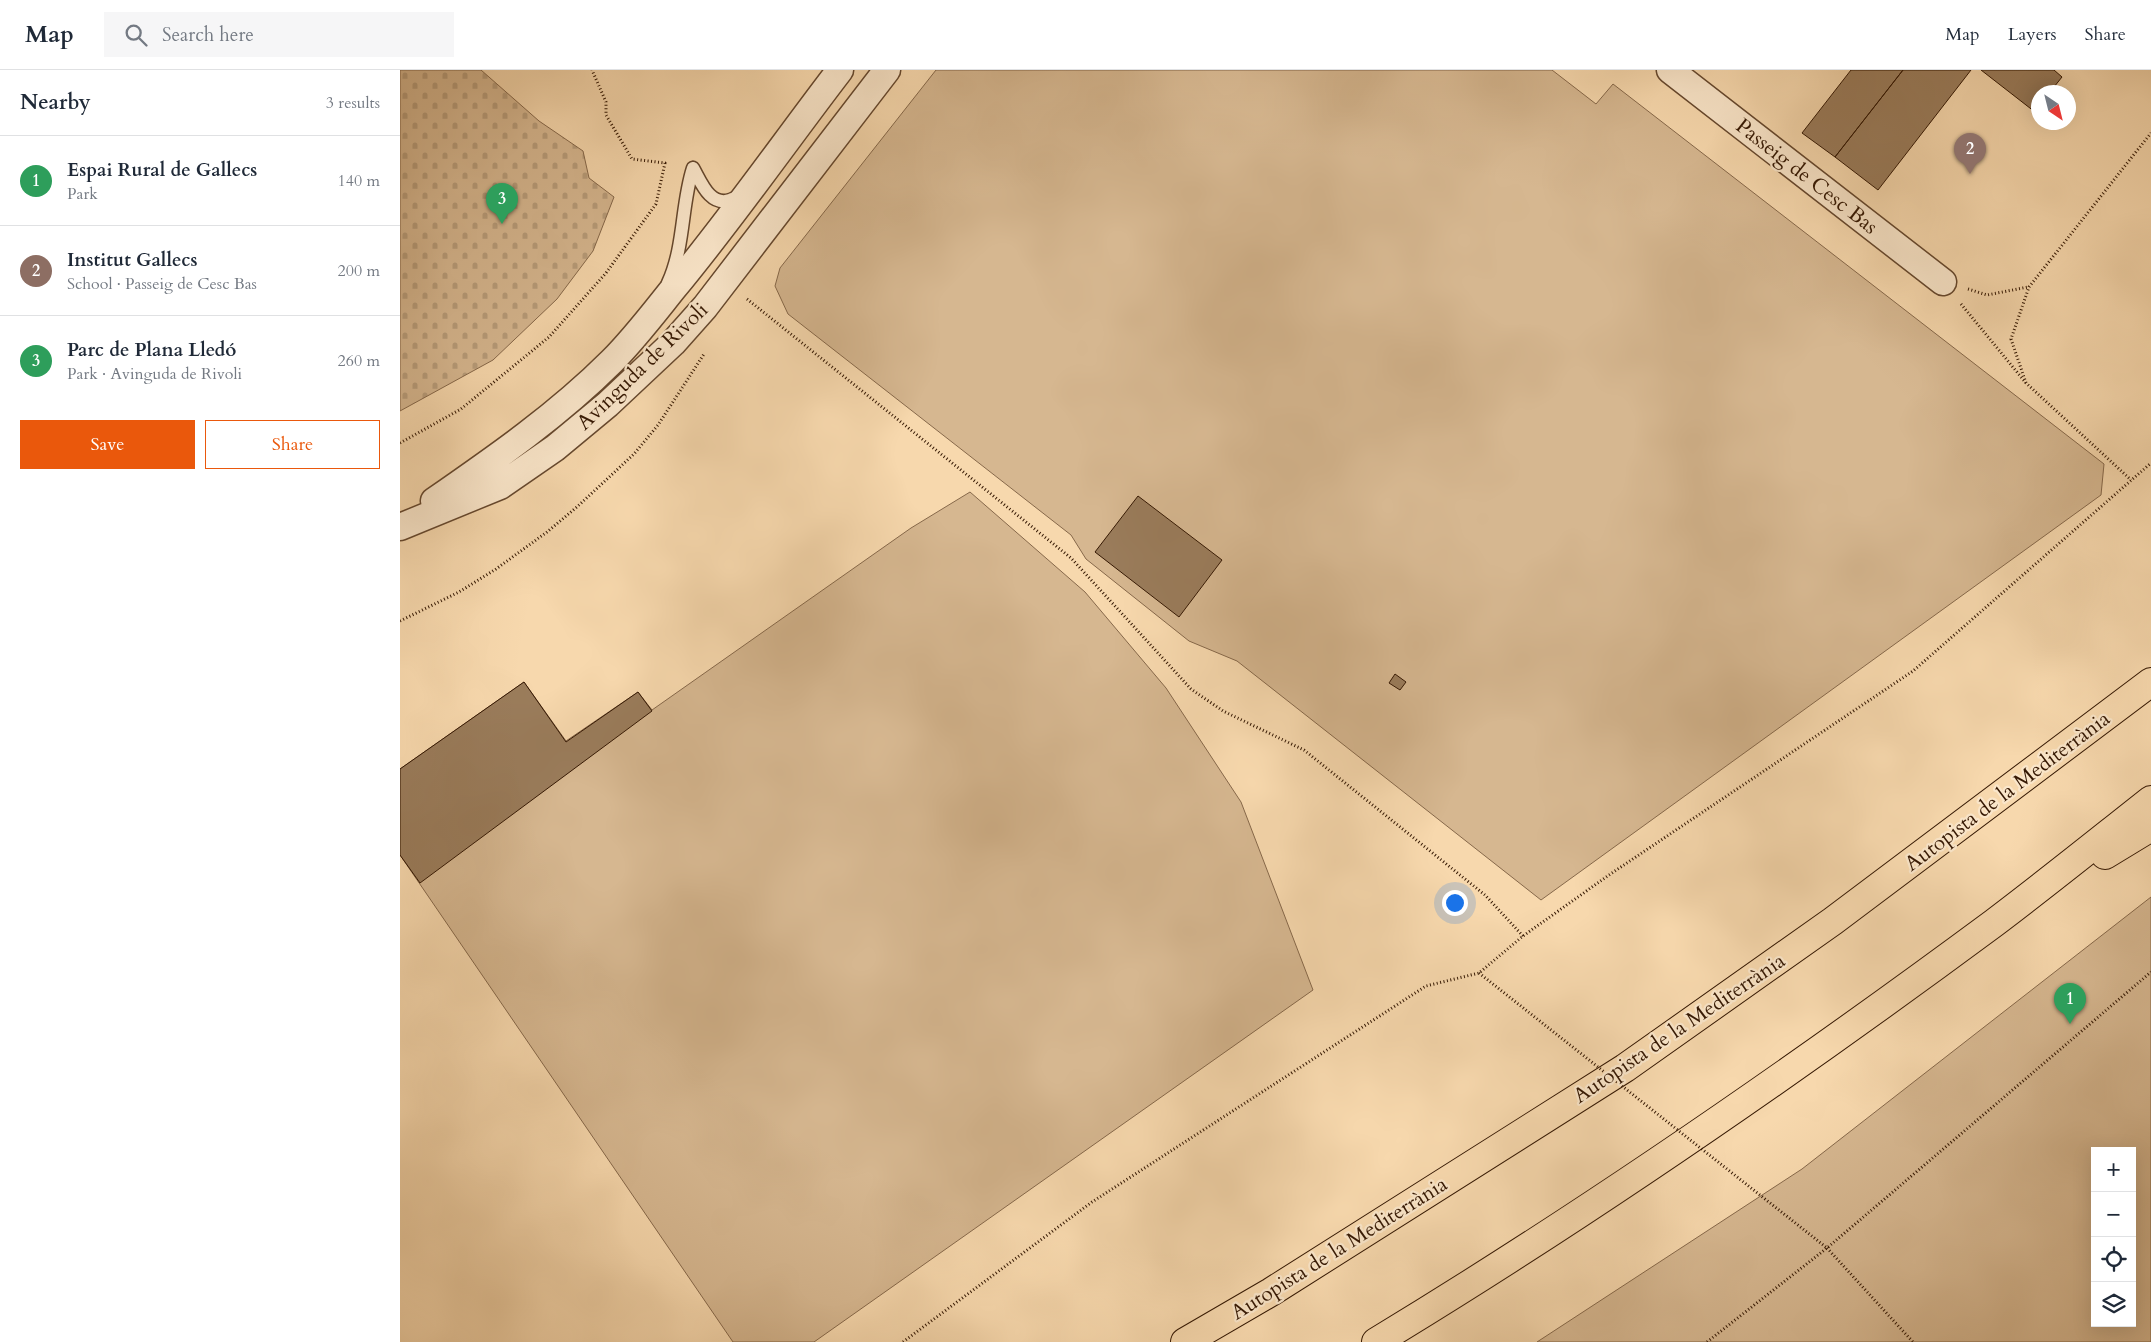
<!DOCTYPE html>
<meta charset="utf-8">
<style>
body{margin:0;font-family:Cardo,serif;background:#f6f6f7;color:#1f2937}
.controls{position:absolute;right:15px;bottom:15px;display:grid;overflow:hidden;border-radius:0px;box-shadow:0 5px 20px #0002}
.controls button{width:45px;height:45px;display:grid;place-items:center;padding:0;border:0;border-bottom:1px solid #e0e1e3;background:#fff;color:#1f2937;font:25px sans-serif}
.compass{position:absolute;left:1631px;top:15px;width:45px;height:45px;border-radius:50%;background:#fff;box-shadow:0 5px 20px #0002;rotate:145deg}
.you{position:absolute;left:1054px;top:832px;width:18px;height:18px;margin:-12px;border:4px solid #fff;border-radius:50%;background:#1a73e8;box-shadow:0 0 0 8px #1a73e833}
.badge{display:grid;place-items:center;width:32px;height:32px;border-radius:50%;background:#ea580c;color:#fff;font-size:16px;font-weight:700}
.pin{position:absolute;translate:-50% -41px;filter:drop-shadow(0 1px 2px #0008)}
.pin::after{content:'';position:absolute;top:26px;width:18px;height:15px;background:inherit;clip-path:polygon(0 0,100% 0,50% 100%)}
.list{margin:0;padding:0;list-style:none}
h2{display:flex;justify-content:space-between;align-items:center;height:65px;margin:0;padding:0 20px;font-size:21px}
h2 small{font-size:16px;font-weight:400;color:#747a83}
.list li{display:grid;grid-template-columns:32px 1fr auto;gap:15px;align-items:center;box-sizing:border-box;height:90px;padding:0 20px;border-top:1px solid #e0e1e3}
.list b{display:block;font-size:19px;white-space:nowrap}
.list p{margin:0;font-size:16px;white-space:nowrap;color:#747a83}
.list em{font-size:16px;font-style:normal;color:#747a83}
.actions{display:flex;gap:10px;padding:15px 20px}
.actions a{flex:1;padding:11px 0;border:1px solid #ea580c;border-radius:0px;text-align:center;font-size:18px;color:#ea580c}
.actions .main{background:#ea580c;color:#fff}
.icon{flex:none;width:28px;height:28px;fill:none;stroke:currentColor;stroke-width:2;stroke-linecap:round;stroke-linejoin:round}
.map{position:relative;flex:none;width:1751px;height:1272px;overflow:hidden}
header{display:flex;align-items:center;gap:30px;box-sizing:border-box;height:70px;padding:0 25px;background:#fff;border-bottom:1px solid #e0e1e3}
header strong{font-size:24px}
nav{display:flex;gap:28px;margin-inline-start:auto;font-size:18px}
.search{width:350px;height:45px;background:#f6f6f7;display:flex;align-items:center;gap:12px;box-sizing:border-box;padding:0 18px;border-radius:0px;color:#747a83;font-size:19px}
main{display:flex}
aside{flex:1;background:#fff}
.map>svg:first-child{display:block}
.green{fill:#d6b790;stroke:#86684a;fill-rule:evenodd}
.cemetery{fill:url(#cemetery-stones);stroke:#86684a}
.building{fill:#9a7c5b;stroke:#351803}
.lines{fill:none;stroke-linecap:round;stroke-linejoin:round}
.lane-casing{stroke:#66482e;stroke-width:15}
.street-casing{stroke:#66482e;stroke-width:29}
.highway-casing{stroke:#351803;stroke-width:30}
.path{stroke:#351803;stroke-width:3;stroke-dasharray:1 2.5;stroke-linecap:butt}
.lane{stroke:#fae6ca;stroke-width:12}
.street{stroke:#fae6ca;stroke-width:26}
.highway{stroke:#f7d8ad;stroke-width:28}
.path-bridge{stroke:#351803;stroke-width:3;stroke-dasharray:1 2.5;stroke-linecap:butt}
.labels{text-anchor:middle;stroke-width:4.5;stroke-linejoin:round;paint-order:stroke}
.street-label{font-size:21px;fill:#351803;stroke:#fae6ca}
</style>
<header>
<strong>Map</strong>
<div class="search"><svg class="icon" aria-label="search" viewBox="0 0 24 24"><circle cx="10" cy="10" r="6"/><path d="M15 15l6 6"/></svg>Search here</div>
<nav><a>Map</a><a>Layers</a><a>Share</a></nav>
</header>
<main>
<aside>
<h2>Nearby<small>3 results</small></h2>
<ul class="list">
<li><span class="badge" style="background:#2e9e5b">1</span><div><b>Espai Rural de Gallecs</b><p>Park</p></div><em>140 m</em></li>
<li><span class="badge" style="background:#8d6e63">2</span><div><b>Institut Gallecs</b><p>School · Passeig de Cesc Bas</p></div><em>200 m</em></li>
<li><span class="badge" style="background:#2e9e5b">3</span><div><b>Parc de Plana Lledó</b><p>Park · Avinguda de Rivoli</p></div><em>260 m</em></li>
</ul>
<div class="actions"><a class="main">Save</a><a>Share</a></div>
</aside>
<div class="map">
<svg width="1751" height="1272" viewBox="0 0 1751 1272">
<defs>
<pattern id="cemetery-stones" width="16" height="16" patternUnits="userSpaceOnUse" patternTransform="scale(1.25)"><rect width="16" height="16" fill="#d6b790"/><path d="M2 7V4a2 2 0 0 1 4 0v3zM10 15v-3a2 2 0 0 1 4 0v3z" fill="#b89d7b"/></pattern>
</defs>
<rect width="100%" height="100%" fill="#f7d8ad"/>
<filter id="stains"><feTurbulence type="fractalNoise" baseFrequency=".004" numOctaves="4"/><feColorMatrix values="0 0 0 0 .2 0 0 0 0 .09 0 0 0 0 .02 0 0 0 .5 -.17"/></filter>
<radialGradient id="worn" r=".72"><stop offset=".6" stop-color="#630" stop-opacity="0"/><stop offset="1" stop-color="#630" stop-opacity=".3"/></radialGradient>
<path class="green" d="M536,0H1152L1196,34L1213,14L1704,394L1701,425L1141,830L837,591L789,571L686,489L671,465L388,244L375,216L380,198Z
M570,422L685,522L766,618L841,732L913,920L414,1272H333L0,785V699L124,612L166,671L238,622L252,640L511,458Z
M1751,827V1272H1137L1402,1099ZM1695,1081H1732V1253H1695Z"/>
<path class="cemetery" d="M0,0H81L139,51L183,81L189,108L214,127L193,181L157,229L93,290L0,341Z"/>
<path class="building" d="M1451,0H1503L1435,87L1402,63Z
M1503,0H1571L1478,120L1435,87Z
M1581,0H1654L1662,7L1650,22H1638V38L1635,42Z
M738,426L822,490L779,547L695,482Z
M995,604L1006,612L1000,620L989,613Z
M124,612L166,672L238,622L252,641L20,813L0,785V699Z"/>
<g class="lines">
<g class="lane-casing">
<path id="lane" d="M293,98C301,112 310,137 330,130C334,128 337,128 340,124
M268,213C285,176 281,135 293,98"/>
</g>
<g class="street-casing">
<path id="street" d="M1270,0L1543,212
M34,431C96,388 158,345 212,291C234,269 253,244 273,219C332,148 384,73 440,0
M0,457L100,416L155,378L208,334L273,273L305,237L487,0"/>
</g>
<g class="highway-casing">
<path id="highway" d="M1705,785L1751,757
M785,1272L871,1222L1225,998L1433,851L1751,612
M976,1272C1189,1143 1394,1001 1594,853C1647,813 1699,771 1751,730"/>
</g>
<path class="path" d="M1568,219L1587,225L1628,217
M347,229L671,488L791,619L823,641L904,680L1085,825L1123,866
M1561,234L1626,313L1731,410
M1626,313L1611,269L1629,217L1751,63
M0,373L61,339L149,267L206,203L256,134L265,93L232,89L206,45V32L192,0
M0,551L59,522L96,499L147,462L178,436L234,384L258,355L304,284
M1427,1178L1513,1272
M503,1272L692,1132L1026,916L1079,903L1123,866L1209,805L1513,601L1751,393
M1307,1272L1427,1178L1751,902"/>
<use href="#lane" class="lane"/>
<use href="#street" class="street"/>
<use href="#highway" class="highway"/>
<path class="path-bridge" d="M1079,903L1427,1178"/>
</g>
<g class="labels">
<g class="street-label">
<text transform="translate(1407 106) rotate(38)" y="7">Passeig de Cesc Bas</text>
<text transform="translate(242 296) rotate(-44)" y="7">Avinguda de Rivoli</text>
<text transform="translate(1607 721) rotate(-37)" y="7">Autopista de la Mediterrània</text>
<text transform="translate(1279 958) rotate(-34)" y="7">Autopista de la Mediterrània</text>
<text transform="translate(939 1178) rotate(-32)" y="7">Autopista de la Mediterrània</text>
</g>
</g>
<rect width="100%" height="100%" filter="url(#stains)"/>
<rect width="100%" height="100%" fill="url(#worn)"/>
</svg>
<div class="controls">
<button>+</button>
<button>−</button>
<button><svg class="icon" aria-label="locate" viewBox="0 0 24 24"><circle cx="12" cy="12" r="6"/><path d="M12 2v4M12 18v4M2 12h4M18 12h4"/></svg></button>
<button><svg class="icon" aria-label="layers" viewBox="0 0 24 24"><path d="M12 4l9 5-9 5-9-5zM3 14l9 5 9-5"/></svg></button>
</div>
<svg class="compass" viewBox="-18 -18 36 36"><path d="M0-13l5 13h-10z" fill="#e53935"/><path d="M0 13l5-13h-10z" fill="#747a83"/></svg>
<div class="you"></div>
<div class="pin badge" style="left:1670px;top:954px;background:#2e9e5b">1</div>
<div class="pin badge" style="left:1570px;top:104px;background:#8d6e63">2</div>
<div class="pin badge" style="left:102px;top:154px;background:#2e9e5b">3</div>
</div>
</main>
